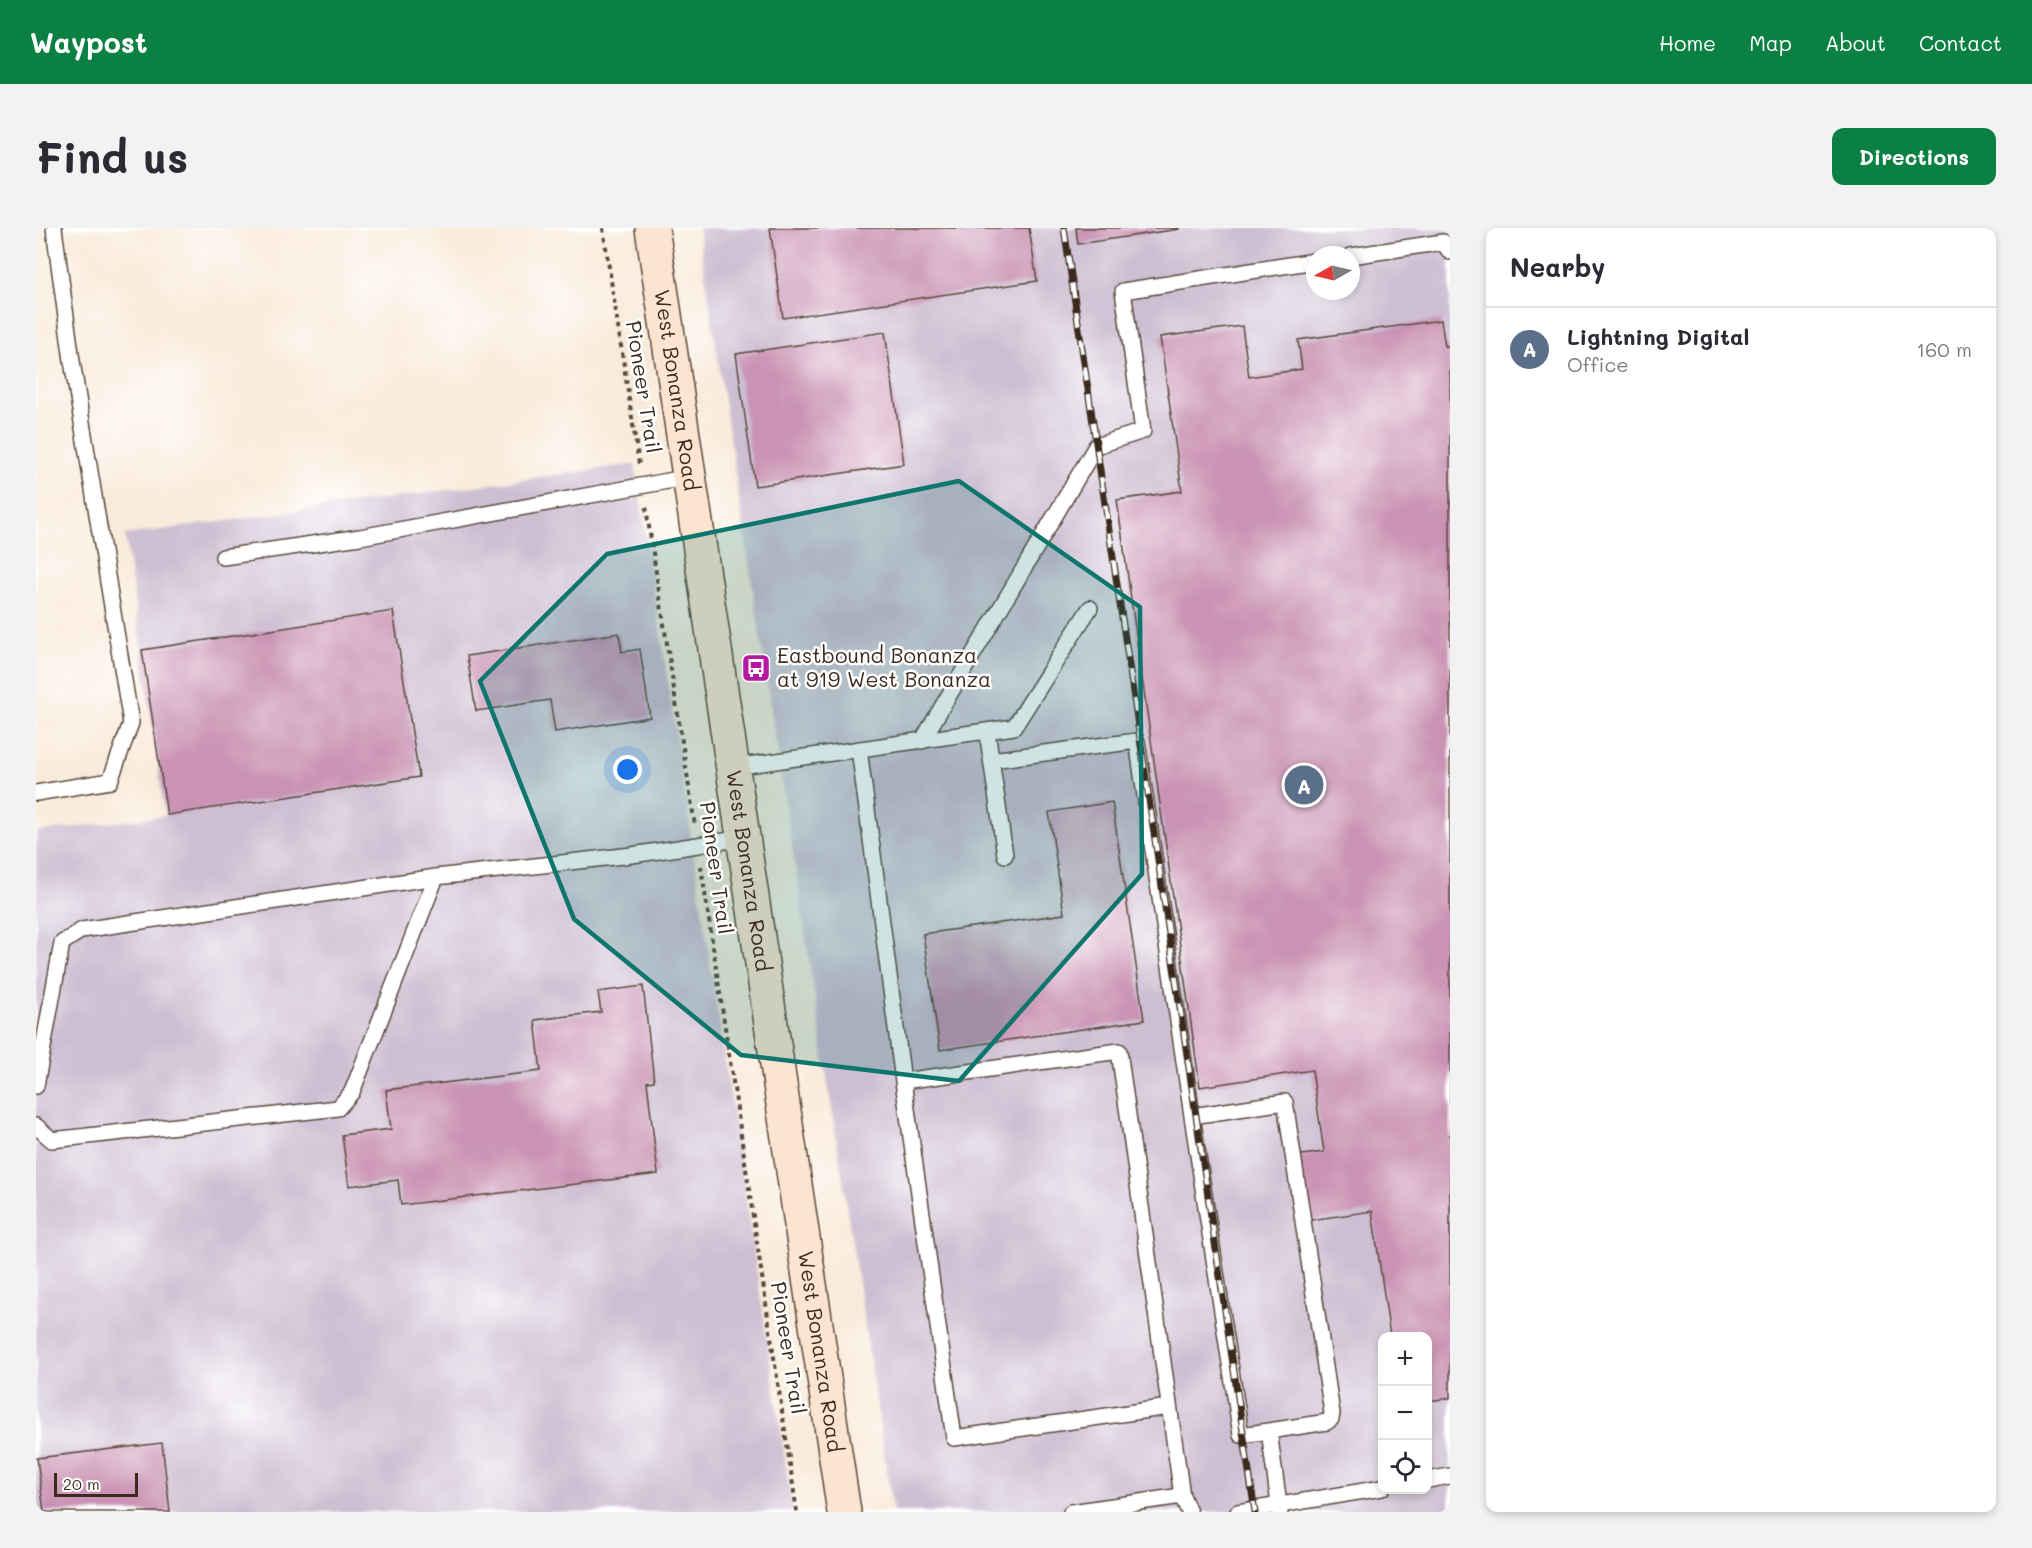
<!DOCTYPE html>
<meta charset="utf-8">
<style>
body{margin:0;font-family:Mali,sans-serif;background:#f2f2f3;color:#2b2b33}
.controls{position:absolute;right:18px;bottom:18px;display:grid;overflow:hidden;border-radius:12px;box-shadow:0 3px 9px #0003}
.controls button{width:54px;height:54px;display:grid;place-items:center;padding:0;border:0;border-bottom:2px solid #e1e1e2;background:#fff;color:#2b2b33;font:30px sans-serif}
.compass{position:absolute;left:1270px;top:18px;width:54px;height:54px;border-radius:50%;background:#fff;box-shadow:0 3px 9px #0003;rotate:262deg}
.scale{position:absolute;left:18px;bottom:15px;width:84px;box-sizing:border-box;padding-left:6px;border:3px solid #3b2a1e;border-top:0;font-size:16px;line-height:21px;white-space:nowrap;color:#3b2a1e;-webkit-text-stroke:4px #fff;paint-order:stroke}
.you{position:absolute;left:592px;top:542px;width:21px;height:21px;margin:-15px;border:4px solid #fff;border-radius:50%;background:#1a73e8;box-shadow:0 0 0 9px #1a73e833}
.badge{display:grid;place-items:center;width:39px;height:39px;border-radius:50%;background:#0b8043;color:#fff;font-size:20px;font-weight:700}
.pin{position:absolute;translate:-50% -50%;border:3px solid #fff;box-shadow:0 2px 6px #0006}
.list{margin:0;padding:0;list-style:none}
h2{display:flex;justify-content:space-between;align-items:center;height:78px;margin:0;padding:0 24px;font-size:26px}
h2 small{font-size:20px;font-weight:400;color:#7c7c81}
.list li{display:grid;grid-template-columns:39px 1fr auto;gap:18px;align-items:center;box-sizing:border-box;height:84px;padding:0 24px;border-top:2px solid #e1e1e2}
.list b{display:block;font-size:22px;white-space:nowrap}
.list p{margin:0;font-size:20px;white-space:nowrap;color:#7c7c81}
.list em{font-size:20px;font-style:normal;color:#7c7c81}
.icon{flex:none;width:33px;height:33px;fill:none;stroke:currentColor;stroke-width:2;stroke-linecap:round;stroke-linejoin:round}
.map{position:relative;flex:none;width:1414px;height:1284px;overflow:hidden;border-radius:12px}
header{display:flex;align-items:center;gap:36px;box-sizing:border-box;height:84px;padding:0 30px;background:#0b8043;color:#fff}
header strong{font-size:28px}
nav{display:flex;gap:33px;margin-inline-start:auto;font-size:21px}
.intro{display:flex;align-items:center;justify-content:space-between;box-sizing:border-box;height:144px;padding:0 36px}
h1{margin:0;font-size:42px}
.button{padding:15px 27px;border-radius:12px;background:#0b8043;color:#fff;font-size:21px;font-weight:700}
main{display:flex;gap:36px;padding:0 36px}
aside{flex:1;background:#fff;border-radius:12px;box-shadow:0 3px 9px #0003}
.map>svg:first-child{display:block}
.industrial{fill:#cdbed2;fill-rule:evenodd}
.building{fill:#ca93b4}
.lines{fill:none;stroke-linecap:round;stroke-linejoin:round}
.lane-casing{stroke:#58473a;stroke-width:18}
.secondary-casing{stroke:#58473a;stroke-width:36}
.path{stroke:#58473a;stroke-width:4;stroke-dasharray:4.5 4.5;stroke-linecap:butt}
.lane{stroke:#fff;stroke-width:15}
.secondary{stroke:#fde4d0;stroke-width:33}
.rail-casing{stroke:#3b2a1e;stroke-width:7}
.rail{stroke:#fff;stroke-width:4.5;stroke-dasharray:14;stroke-linecap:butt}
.marked{fill:#0f766e;fill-opacity:0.2;stroke:#0f766e;stroke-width:4.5;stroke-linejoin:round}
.labels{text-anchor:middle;stroke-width:5;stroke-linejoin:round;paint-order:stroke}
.street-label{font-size:21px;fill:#3b2a1e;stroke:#fff}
.poi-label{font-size:21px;fill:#3b2a1e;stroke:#fff;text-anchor:start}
</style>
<header>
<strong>Waypost</strong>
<nav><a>Home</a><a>Map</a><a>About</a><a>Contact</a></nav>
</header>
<div class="intro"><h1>Find us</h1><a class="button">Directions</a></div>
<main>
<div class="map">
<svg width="1414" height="1284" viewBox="0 0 1414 1284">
<rect width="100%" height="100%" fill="#fff"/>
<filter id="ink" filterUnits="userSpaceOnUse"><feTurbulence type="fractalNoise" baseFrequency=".0167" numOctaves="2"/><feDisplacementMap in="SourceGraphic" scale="12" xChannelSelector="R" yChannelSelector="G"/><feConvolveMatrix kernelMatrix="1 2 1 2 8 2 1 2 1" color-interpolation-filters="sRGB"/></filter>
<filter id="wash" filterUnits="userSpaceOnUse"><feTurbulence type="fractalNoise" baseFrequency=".008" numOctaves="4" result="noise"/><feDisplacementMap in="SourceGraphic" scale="24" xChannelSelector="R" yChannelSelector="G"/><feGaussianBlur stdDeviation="1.35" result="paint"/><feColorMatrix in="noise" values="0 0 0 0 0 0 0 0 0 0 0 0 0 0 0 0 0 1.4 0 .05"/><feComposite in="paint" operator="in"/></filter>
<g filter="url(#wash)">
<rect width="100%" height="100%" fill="#f9ebda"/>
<path class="industrial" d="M662,0H1414V1284H857ZM1279,27H1315V63H1279ZM1346,1108H1392V1262H1346Z
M599,236L757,1284H0V604L129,588L89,307Z"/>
<g id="blocks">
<path class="building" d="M734,0H993L1001,53L747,90Z
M1040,0H1143V1L1042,16Z
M1405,92L1409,118H1414V1170L1392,1173V1108H1354L1336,983L1268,993L1258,928L1288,924L1276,842L1164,859L1081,272L1146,263L1124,109L1206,98L1213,149L1266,141L1262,112Z
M849,104L868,236L719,258L700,126Z
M357,383L383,549L131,587L106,422Z
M583,405L586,424L604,421L614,489L519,504L514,472L440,483L431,428Z
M1076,574L1108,792L904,822L887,706L1028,686L1013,584Z
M607,758L618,853L611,854L622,946L365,977L362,952L313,958L306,907L355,901L350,862L505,843L499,792L565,784L562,764Z
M126,1215L134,1284H8L1,1230Z"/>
</g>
</g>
<g filter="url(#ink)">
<use href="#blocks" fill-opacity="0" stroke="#58473a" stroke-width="1.5"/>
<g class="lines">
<g class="lane-casing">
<path id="lane" d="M1315,28L1407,14L1414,24
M187,329L324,309L654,249
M951,503L969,627
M886,513L1060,218L1107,203L1087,63L1279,33
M823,521L867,853
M955,532L1101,513L1156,888L1249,874L1296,1185L1295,1191L1291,1194L1233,1203L1244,1284
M698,539L978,499L1054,380
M0,565L74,553L95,495L36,133L18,0
M0,858L26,715L46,702L400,649L596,627L708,610
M1156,888L1205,1207L1233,1203
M0,898L16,912L302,880L316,864L400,649
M1133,1179L918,1210L867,853L1083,823L1146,1268
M1392,1252L1414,1248
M1035,1284L1146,1268L1153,1284
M1202,1284L1346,1260"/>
</g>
<g class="secondary-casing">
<g id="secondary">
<path id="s1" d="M616,0L808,1284"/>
</g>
</g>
<path class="path" d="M567,0L603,236
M610,279L659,598
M665,638L761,1284"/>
<use href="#lane" class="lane"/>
<use href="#secondary" class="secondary"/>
<g class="rail-casing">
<path id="rail" d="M1028,0L1219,1284"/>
</g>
<use href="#rail" class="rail"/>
</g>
</g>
<path class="marked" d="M923,253L1104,379L1106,646L923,853L705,827L538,691L444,453L571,326Z"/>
<defs>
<g id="bus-square" transform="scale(1.5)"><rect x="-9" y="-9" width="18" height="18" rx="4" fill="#b5179e" stroke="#fff"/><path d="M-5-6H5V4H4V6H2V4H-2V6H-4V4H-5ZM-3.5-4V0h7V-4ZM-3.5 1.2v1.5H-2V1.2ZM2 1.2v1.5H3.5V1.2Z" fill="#fff"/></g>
</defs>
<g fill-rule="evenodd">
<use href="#bus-square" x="720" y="440"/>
</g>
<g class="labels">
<g class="street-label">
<text transform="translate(607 159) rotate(81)" y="7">Pioneer Trail</text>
<text dy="7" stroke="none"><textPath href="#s1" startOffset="164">West Bonanza Road</textPath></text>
<text transform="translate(680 640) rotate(82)" y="7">Pioneer Trail</text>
<text dy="7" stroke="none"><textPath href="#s1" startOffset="650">West Bonanza Road</textPath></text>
<text transform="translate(752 1120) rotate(81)" y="7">Pioneer Trail</text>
<text dy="7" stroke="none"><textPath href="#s1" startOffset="1136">West Bonanza Road</textPath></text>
</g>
<g class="poi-label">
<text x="741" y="435">Eastbound Bonanza<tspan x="741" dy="24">at 919 West Bonanza</tspan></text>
</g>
</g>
</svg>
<div class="controls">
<button>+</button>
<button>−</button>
<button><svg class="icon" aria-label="locate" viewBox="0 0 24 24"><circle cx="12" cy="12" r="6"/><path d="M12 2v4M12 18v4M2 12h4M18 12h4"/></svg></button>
</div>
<svg class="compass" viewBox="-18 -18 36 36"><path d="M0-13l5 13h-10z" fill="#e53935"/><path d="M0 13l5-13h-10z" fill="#7c7c81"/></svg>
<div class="scale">20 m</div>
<div class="you"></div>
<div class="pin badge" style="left:1268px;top:557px;background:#5c6f8a">A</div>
</div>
<aside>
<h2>Nearby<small></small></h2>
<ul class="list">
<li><span class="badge" style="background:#5c6f8a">A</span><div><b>Lightning Digital</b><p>Office</p></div><em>160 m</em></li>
</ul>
</aside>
</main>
